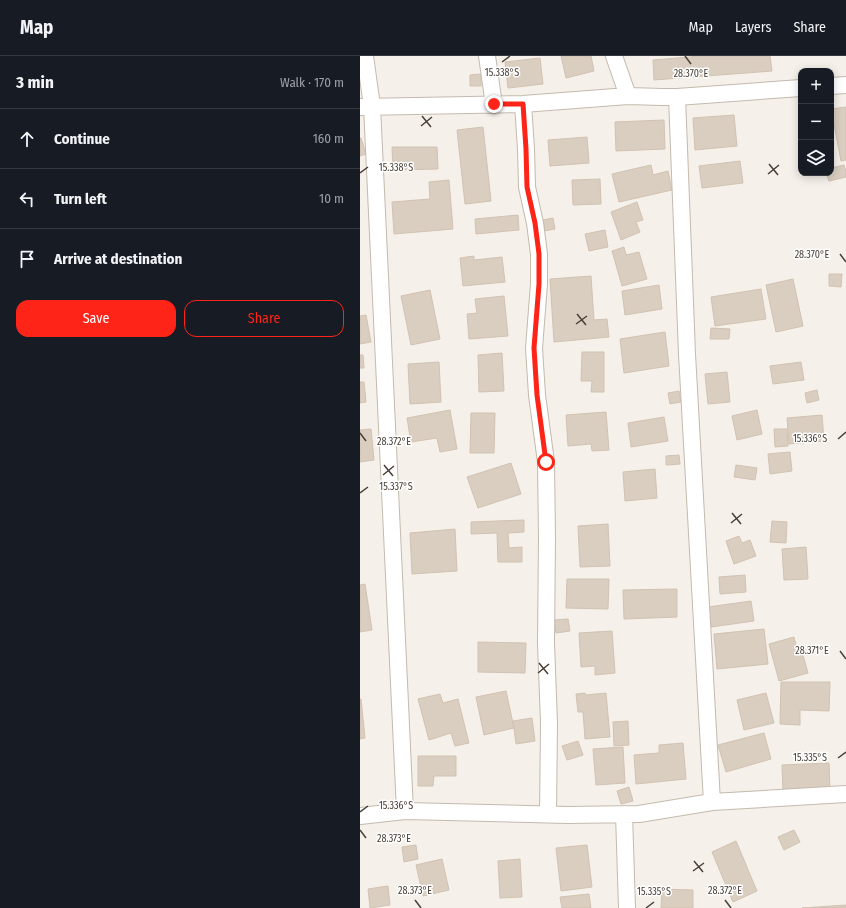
<!DOCTYPE html>
<meta charset="utf-8">
<style>
body{margin:0;font-family:"Fira Sans Condensed",sans-serif;background:#242831;color:#f1f3f6}
.controls{position:absolute;right:12px;top:12px;display:grid;overflow:hidden;border-radius:8px;box-shadow:0 2px 10px #0003}
.controls button{width:36px;height:36px;display:grid;place-items:center;padding:0;border:0;border-bottom:1px solid #363941;background:#171b24;color:#f1f3f6;font:20px sans-serif}
.stop{position:absolute;width:12px;height:12px;margin:-9px;border:3px solid #fe2417;border-radius:50%;background:#fff}
.stop.end{background:#fe2417;border-color:#fff;box-shadow:0 1px 4px #0008}
.list{margin:0;padding:0;list-style:none}
h2{display:flex;justify-content:space-between;align-items:center;height:52px;margin:0;padding:0 16px;font-size:17px}
h2 small{font-size:13px;font-weight:400;color:#9ea1a6}
.list li{display:grid;grid-template-columns:26px 1fr auto;gap:12px;align-items:center;box-sizing:border-box;height:60px;padding:0 16px;border-top:1px solid #363941}
.list b{display:block;font-size:15px;white-space:nowrap}
.list em{font-size:13px;font-style:normal;color:#9ea1a6}
.actions{display:flex;gap:8px;padding:12px 16px}
.actions a{flex:1;padding:9px 0;border:1px solid #fe2417;border-radius:12px;text-align:center;font-size:14px;color:#fe2417}
.actions .main{background:#fe2417;color:#fff}
.icon{flex:none;width:22px;height:22px;fill:none;stroke:currentColor;stroke-width:2;stroke-linecap:round;stroke-linejoin:round}
.map{position:relative;flex:none;width:486px;height:852px;overflow:hidden}
header{display:flex;align-items:center;gap:24px;box-sizing:border-box;height:56px;padding:0 20px;background:#171b24;border-bottom:1px solid #363941}
header strong{font-size:19px}
nav{display:flex;gap:22px;margin-inline-start:auto;font-size:14px}
main{display:flex}
aside{flex:1;background:#171b24}
.map>svg:first-child{display:block}
.building{fill:#dacec1;stroke:#d2c2b1}
.lines{fill:none;stroke-linecap:round;stroke-linejoin:round}
.minor-casing{stroke:#c4baae;stroke-width:18}
.minor{stroke:#fff;stroke-width:16}
.route{stroke:#fe2417;stroke-width:5}
.ticks{fill:none;stroke:#494037;stroke-width:1.5}
.ticks-label{font-size:10px;text-anchor:middle;fill:#494037;stroke:#fff;stroke-width:3;stroke-linejoin:round;paint-order:stroke}
</style>
<header>
<strong>Map</strong>
<nav><a>Map</a><a>Layers</a><a>Share</a></nav>
</header>
<main>
<aside>
<h2>3 min<small>Walk · 170 m</small></h2>
<ul class="list">
<li><svg class="icon" aria-label="ahead" viewBox="0 0 24 24"><path d="M12 20V5M6 11l6-6 6 6"/></svg><div><b>Continue</b></div><em>160 m</em></li>
<li><svg class="icon" aria-label="left" viewBox="0 0 24 24"><path d="M17 20v-9H6M10 6l-5 5 5 5"/></svg><div><b>Turn left</b></div><em>10 m</em></li>
<li><svg class="icon" aria-label="arrive" viewBox="0 0 24 24"><path d="M6 21V4h12l-3 4 3 4H6"/></svg><div><b>Arrive at destination</b></div></li>
</ul>
<div class="actions"><a class="main">Save</a><a>Share</a></div>
</aside>
<div class="map">
<svg width="486" height="852" viewBox="0 0 486 852">
<rect width="100%" height="100%" fill="#f5f0e9"/>
<path class="building" d="M201,0H231L234,15L206,22Z
M341,0H410L412,15L294,24L293,4Z
M180,2L183,28L148,32L145,6Z
M121,18V30H110V19Z
M486,51V104L481,105L471,53Z
M374,59L377,90L335,94L333,62Z
M304,64L305,93L256,95L255,66Z
M123,71L131,145L105,148L97,74Z
M227,81L229,107L190,110L188,84Z
M0,82H1L6,98L0,100Z
M32,91H77L78,113L33,114Z
M380,105L383,127L342,132L339,110Z
M291,109L293,119L308,115L312,134L259,146L252,118Z
M484,109L486,115V121L469,125L466,117H471V112Z
M240,123L241,148L213,149L212,124Z
M89,124L93,173L34,178L32,146L70,143L69,126Z
M277,146L283,164L276,166L280,176L261,184L251,156Z
M158,159L159,174L116,178L115,163Z
M193,162L195,173L184,175L183,164Z
M245,174L248,191L229,195L225,178Z
M264,191L266,199L279,196L287,223L262,230L252,195Z
M114,200V204L142,201L145,226L103,230L100,202Z
M469,218H482L481,231L469,230Z
M231,220L234,264L247,263L249,281L194,286L190,223Z
M433,223L443,270L416,276L406,229Z
M299,229L302,253L265,259L262,235Z
M401,233L406,263L355,270L351,241Z
M70,234L80,283L51,289L41,240Z
M144,240L148,280L109,283L107,258L117,257L115,243Z
M6,259L11,286L0,288V260Z
M351,272L370,273L369,283H350Z
M305,276L309,310L264,317L260,283Z
M222,296H244V336H231L232,325H221Z
M142,297L144,335L119,336L118,299Z
M0,299H3L4,312H0Z
M79,306L81,346L50,348L48,308Z
M441,306L444,324L413,328L410,310Z
M367,316L370,346L348,348L345,318Z
M0,326H4L6,346L0,347Z
M457,334L459,344L447,347L445,337Z
M319,335L321,346L310,348L308,337Z
M90,354L97,393L80,396L77,382L51,386L47,362Z
M397,354L402,378L377,384L372,360Z
M246,356L249,394L232,395L231,388L208,390L206,359Z
M111,357H135L134,397H110Z
M462,359L464,385L429,388L427,362Z
M304,361L308,385L271,391L268,367Z
M11,373L14,404L0,406V374Z
M414,373H427L428,390L415,391Z
M430,396L432,415L410,418L408,398Z
M319,399L320,408L306,409V400Z
M151,407L161,438L118,452L107,421Z
M376,409L397,412L395,424L374,421Z
M295,413L297,442L265,445L263,416Z
M164,464V476L148,477L149,492L162,491V506H138L137,477L111,478V466Z
M412,465L427,466L426,487L410,486Z
M248,468L250,510L220,511L218,470Z
M95,473L97,515L52,518L50,477Z
M379,480L382,487L390,484L396,500L374,508L366,485Z
M446,491L448,523L424,524L422,493Z
M385,519L386,536L360,538L359,521Z
M207,523H249L248,553L206,552Z
M5,528L12,574L0,576V529Z
M317,533V561L264,563L263,534Z
M391,545L394,565L351,571L348,551Z
M208,563L210,575L196,577L194,564Z
M404,573L408,608L357,613L354,578Z
M252,575L255,617L235,619V610L221,611L219,577Z
M434,581L437,593L441,592L448,617L419,625L409,588Z
M118,586L166,587L165,617L118,616Z
M421,626H470L469,655L440,654V669L420,668Z
M146,635L154,672L124,679L116,641Z
M225,637L226,639L246,637L250,681L225,683L223,656H218L216,638Z
M406,637L414,667L384,674L377,644Z
M80,638L83,647L98,643L109,687L95,690L91,677L69,684L58,643Z
M0,643H1L5,682L0,683Z
M172,662L175,685L156,688L153,665Z
M268,665L269,689L254,690L253,666Z
M404,677L411,703L366,716L358,689Z
M218,685L223,699L207,704L202,690Z
M323,687L326,723L276,728L274,699L299,697V689Z
M263,691L265,727L236,729L233,693Z
M58,700H96V720H74L73,730H58Z
M469,707L470,734L423,736L422,709Z
M269,731L273,745L261,748L257,735Z
M434,774L440,786L424,794L418,781Z
M376,785L397,835L373,846L352,796Z
M56,789L58,803L44,806L42,791Z
M227,789L232,831L201,835L196,792Z
M82,803L89,834L63,840L56,809Z
M160,803L162,841L140,842L138,805Z
M28,830L30,849L10,852L8,833Z
M302,833L333,834V852H301Z
M229,838L231,852H202L200,841Z
M486,849V852H442Z"/>
<g class="lines">
<g class="minor-casing">
<path id="minor" d="M5,0L12,50L45,755
M127,0L134,49
M254,0L268,40
M471,30L486,29
M317,41L327,298L352,746
M163,48L166,93L167,131L175,167L179,198V228L174,292L177,339L186,406L187,482L186,587L189,667L188,758
M0,51L163,48L268,40L302,41H317L441,32
M264,758L267,852
M0,760L45,755L208,759L279,758L352,746L486,738"/>
</g>
<use href="#minor" class="minor"/>
</g>
<g class="lines">
<path class="route" d="M134,48H163L166,93L167,131L175,167L179,198V228L174,292L177,339L186,406"/>
</g>
<path class="ticks" d="M325,0L331,8M142,6L150,0M62,60L71,71M61,70L72,61M409,108L418,119M0,117L8,111M408,118L419,109M480,198L486,206M217,258L226,269M216,268L227,260M0,377L6,385M478,383L486,376M24,409L33,420M23,419L34,410M0,437L8,431M372,457L381,468M371,467L382,458M480,595L486,603M179,607L188,618M178,617L189,608M478,702L486,696M0,756L8,750M0,774L6,782M334,805L343,816M333,815L344,807M55,844L61,852M365,844L371,852M286,852L294,846"/>
<g class="ticks-label">
<text x="142" y="20">15.338°S</text>
<text x="331" y="21">28.370°E</text>
<text x="36" y="115">15.338°S</text>
<text x="452" y="202">28.370°E</text>
<text x="450" y="386">15.336°S</text>
<text x="34" y="389">28.372°E</text>
<text x="36" y="434">15.337°S</text>
<text x="452" y="598">28.371°E</text>
<text x="450" y="705">15.335°S</text>
<text x="36" y="753">15.336°S</text>
<text x="34" y="786">28.373°E</text>
<text x="55" y="838">28.373°E</text>
<text x="365" y="838">28.372°E</text>
<text x="294" y="839">15.335°S</text>
</g>
</svg>
<div class="controls">
<button>+</button>
<button>−</button>
<button><svg class="icon" aria-label="layers" viewBox="0 0 24 24"><path d="M12 4l9 5-9 5-9-5zM3 14l9 5 9-5"/></svg></button>
</div>
<div class="stop" style="left:186px;top:406px"></div>
<div class="stop end" style="left:134px;top:48px"></div>
</div>
</main>
